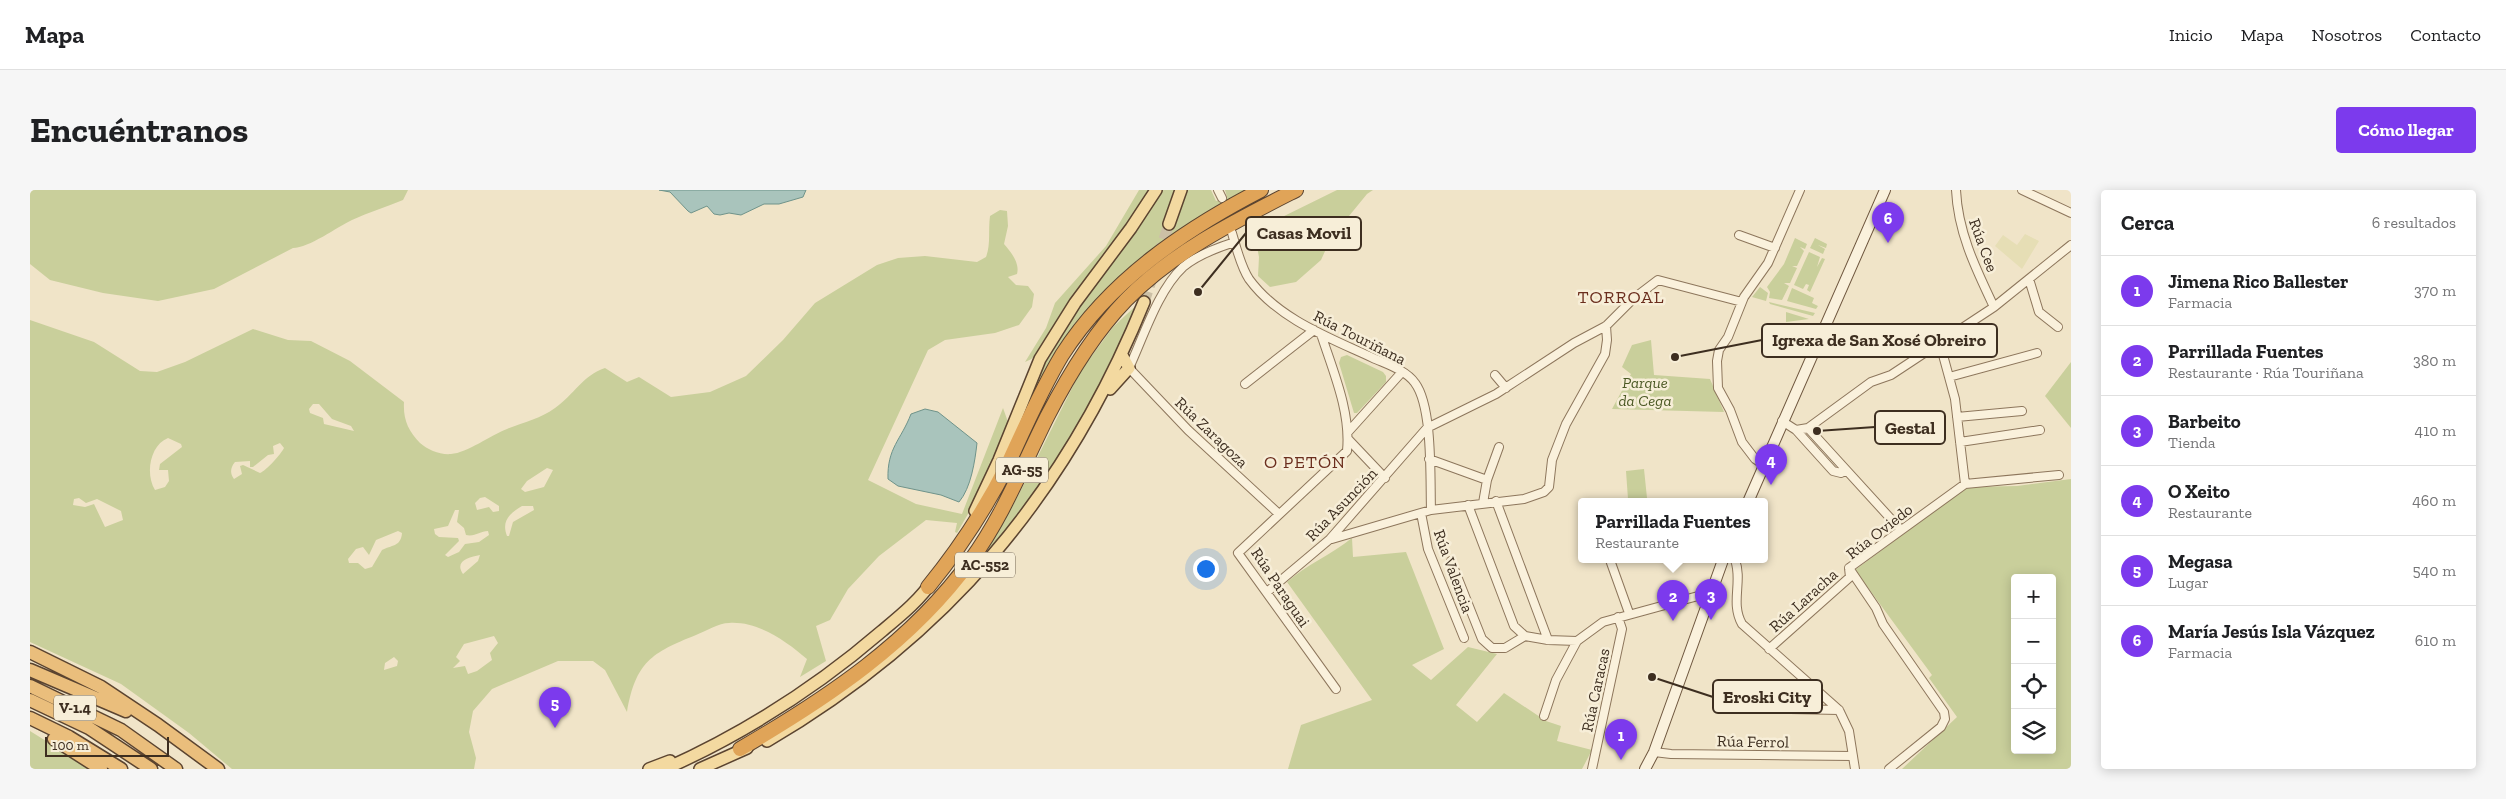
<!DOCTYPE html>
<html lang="es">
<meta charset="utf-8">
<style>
body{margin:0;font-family:"Zilla Slab",serif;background:#f6f6f6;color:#202124}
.controls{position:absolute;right:15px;bottom:15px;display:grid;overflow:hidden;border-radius:5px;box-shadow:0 2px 12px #0003}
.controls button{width:45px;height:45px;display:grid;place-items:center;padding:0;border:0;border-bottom:1px solid #e0e0e0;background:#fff;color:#202124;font:25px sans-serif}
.scale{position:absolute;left:15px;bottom:12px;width:124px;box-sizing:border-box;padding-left:5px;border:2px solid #3d2e20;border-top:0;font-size:14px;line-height:18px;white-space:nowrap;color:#3d2e20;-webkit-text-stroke:4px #f7eed8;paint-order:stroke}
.you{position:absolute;left:1175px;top:378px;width:18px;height:18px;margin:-12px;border:4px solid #fff;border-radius:50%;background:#1a73e8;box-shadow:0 0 0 8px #1a73e833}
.badge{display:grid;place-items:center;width:32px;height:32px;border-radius:50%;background:#7c3aed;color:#fff;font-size:16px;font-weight:700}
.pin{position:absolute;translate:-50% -41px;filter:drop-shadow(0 1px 2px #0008)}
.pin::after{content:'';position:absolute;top:26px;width:18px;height:15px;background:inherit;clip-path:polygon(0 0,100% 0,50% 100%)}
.popup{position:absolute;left:1548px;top:308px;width:190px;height:65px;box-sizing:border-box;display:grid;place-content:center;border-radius:5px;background:#fff;filter:drop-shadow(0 1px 4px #0005);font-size:16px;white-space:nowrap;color:#757577}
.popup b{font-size:19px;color:#202124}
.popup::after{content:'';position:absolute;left:50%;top:100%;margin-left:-10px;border:10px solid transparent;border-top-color:#fff}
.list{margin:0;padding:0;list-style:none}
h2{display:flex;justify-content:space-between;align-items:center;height:65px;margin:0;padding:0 20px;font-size:21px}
h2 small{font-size:16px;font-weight:400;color:#757577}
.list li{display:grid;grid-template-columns:32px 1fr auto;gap:15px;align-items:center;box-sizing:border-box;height:70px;padding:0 20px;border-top:1px solid #e0e0e0}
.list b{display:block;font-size:19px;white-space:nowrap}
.list p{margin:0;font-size:16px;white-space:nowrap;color:#757577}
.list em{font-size:16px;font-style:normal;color:#757577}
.icon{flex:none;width:28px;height:28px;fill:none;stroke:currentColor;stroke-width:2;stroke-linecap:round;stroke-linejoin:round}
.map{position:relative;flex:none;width:2041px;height:579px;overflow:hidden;border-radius:5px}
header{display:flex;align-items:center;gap:30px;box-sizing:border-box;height:70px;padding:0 25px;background:#fff;border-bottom:1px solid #e0e0e0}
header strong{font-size:24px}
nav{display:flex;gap:28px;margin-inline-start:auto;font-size:18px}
.intro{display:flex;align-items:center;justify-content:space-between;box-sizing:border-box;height:120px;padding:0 30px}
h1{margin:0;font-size:35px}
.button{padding:12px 22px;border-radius:5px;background:#7c3aed;color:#fff;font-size:18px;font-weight:700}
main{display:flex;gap:30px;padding:0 30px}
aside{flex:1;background:#fff;border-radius:5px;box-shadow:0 2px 12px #0003}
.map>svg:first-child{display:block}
.farmland{fill:#e6deb5}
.green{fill:#c9cf9b;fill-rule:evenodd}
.water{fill:#a9c4bc;stroke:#6f938a}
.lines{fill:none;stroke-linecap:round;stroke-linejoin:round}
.primary-tunnel{stroke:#ccc0a6;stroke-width:11;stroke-dasharray:11 5.5;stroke-linecap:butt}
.minor-casing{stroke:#8d765c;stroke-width:10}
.secondary-casing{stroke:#6f573f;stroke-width:12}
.primary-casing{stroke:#5b4430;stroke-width:14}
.trunk-casing{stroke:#5b4430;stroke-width:15}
.motorway-casing{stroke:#5b4430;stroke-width:16}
.minor{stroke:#faf1dc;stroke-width:8}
.secondary{stroke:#faf1dc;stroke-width:10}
.primary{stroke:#f3d9a0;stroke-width:11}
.trunk{stroke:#eabe7c;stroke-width:12}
.motorway{stroke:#e0a458;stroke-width:14}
.labels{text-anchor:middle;stroke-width:5;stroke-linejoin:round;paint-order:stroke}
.shield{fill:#f7eed8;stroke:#756857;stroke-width:1}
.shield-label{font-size:15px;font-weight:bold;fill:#3d2e20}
.street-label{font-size:16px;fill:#3d2e20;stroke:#f7eed8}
.park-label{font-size:16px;font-style:italic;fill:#4d5a26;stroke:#f7eed8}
.neighbourhood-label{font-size:18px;letter-spacing:1px;fill:#6b2e1e;stroke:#f7eed8}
.leader{fill:none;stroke:#3d2e20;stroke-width:2}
.callout-dot{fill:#3d2e20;stroke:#f7eed8;stroke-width:2}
.callout{fill:#f7eed8;stroke:#3d2e20;stroke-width:2}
.callout-label{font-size:18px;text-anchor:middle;font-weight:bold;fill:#3d2e20}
</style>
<header>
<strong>Mapa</strong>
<nav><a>Inicio</a><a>Mapa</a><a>Nosotros</a><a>Contacto</a></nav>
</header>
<div class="intro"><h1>Encuéntranos</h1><a class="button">Cómo llegar</a></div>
<main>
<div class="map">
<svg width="2041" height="579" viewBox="0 0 2041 579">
<rect width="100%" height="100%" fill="#f0e4c8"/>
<path class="farmland" d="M1995,44L2009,51L1992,79L1965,56L1973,45L1987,55Z"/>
<path class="green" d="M0,0H378L373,10C356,17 339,22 322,30C307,37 279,58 263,58L184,99L128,111L73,103L20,90L0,74Z
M1109,0H1120C1093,47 1056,87 1027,131C1018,145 1011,167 995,172L1016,138L1025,113L1076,56Z
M1133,0H1145L1144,5L1153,8L1157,0H1181L1186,11L1197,7L1195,0H1216C1115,55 1053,109 999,212L996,211L1009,180L1036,134Z
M1307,0H1343L1337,4L1301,48L1291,70L1266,92L1240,97L1228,86L1229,67L1224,41Z
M970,20L977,21L978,36L974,54C981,62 990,73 987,84L978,87L986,95L998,96L1004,104L1002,117L989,135L965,143L915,150L898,160L838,290L886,314L932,324L973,218L978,232L949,305L927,343L925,342L927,333L896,330L849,366L818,399L800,430L786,436L796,471L770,487L777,469C756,451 728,431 699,433C689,433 676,441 666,445C621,463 606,472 597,522L575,480L563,471H528L462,499L443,521L439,542L446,568L444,579H202L159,543L91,494L0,452V130L64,152L110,181L127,182L155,172L223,139L258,150L281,151L320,171L374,212C373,229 378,241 390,253C398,260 410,265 421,264C437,263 461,245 477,239C494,232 510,229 525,218C544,205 553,185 575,178L597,192L609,187L641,207L680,202L716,186L753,150L785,113L847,75L868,68L895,66L947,72L956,67C961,54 958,41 960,26ZM283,214H289L302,229L321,236L324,241L294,234L293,228L280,223L279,219ZM138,248L151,254L152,257L130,274L129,280H138L139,291L135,297L125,300C115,284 120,255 138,248ZM250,253L254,258C251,264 236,281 230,283L213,275L210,276L212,284L204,289C200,284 200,278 205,272L220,271V277H223L238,265L244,264L243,256ZM517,278L523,280L514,297L495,302L491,299L497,291ZM455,307L469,316V321L463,322L459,317L447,320L445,313L450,308ZM49,308L56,313L67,309L91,321L93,330L75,337L64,314L55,317L43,315L44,309ZM492,316H503L504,320L483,332L479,346H477C471,331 480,323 492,316ZM425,320H429L427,332L434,338L436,345C445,347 450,341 458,341L459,345L449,352L435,354L429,362L418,367L415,365L429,351L428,348L409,347L405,344L404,339L418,336ZM368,341L372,343C371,357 361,355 352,360L342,377L335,379L328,373H319L318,369L326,359L333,357L339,365L346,350ZM450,365L448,371L433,384C424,371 439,367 450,365ZM464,446L468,453L460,463L462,470L447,481L438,484L435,476L423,478L430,471L426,467L434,454ZM364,467L368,471L367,476L354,480L355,473Z
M1765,48L1777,54L1775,59L1770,57L1774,61L1767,76H1762L1767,78L1760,93H1754L1759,96L1752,110L1739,108L1740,102L1737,97L1754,74Z
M1785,48L1797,54L1796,58L1788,55L1795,59L1793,64L1780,58Z
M1779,62L1790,67L1787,77L1792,68L1795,69L1780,102L1777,100L1779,95L1776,94L1773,99L1764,95Z
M1730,97L1738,103L1736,111L1722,107Z
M1762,98L1784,108L1782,113L1788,116L1786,119L1757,111Z
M1111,111L1090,161L1040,254L960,363L957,361L989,304L1050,182L1083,137Z
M1739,112L1785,123L1783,126L1740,114Z
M1756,122L1779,129L1756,132Z
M1621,150L1624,185L1680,189L1694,222L1582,219L1601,184L1592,177L1602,155Z
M1317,165L1353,182L1356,186V192L1327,223H1324L1309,173L1311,167Z
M2041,172V238L2015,206Z
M1614,279L1617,308L1598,309L1596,281Z
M2041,289V579H1872L1927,527L1899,488L1902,485L1825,380L1937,297L1987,296ZM1985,388H2022V560H1985Z
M1322,348L1323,367L1376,362L1414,459L1382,475L1401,490L1438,457L1467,464L1426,515L1447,532L1474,503L1516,531L1531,536L1527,551L1562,560L1552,579H1258L1271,535L1342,510L1257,392C1277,374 1301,365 1322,348Z
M0,541L61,579H0Z"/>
<path class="water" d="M629,0H776L773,7L749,14H734L711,25L699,23L690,25L684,24L677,16L661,23L658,21L640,2Z
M895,219L908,222L947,253C945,271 941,298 929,312L911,305L868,296L858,289C857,258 871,250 881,224Z"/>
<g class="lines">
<path class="primary-tunnel" d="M1129,65L1139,34
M1114,112L1123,85"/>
<g class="minor-casing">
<path id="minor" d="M1188,0L1192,8
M1926,0C1928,43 1946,79 1964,117
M1992,0L2041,23
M1202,43C1206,57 1211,77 1219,89C1248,129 1300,148 1343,168C1356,174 1376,180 1385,193C1403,217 1400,289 1401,320
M1709,45L1745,58
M1205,52C1189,57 1166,66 1153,77C1128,100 1113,148 1099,178L1158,240L1249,324
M1999,89L2009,122L2028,137
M1291,144C1303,181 1321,222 1317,261L1208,363L1306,499
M1910,154L1925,209L1935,294
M1465,185L1476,198
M1919,187L2007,163
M1215,194L1284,140
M1927,227L1992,221
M1752,231L1766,240L1778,238L1841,192L1861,185L1964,117L2041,55
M1778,238L1871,340
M1766,240L1803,281L1811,283L1816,280
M1318,242L1372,182
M1318,249L1355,288
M1930,252L2010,240
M1399,269L1457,290
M1734,275L1725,269L1712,252L1700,220L1688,198L1687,171L1689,160L1698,147L1714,107L1738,73L1770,0
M1466,311L1518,450
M1453,313L1457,290L1469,257
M1438,315L1484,436L1495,446L1518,450L1547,451L1573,432L1668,406L1677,410
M1391,323L1398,359L1434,448
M1302,349L1401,320L1494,309L1514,302L1519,297L1522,270L1536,234L1575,164L1577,150L1576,136
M1580,370L1599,423
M1705,370C1713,391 1700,413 1712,434L1809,520L1819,541L1825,579
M1421,371L1452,449L1462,458H1475L1495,446
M1819,378L1846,418L1853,434L1914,522L1915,529L1911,537L1859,579
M1819,378L1935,294L2029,285
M1237,402L1300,349L1397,238L1466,204L1544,153L1576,136L1603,109L1628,90L1712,112
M1739,459L1820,387L1819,378
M1711,518L1809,520
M1514,526L1526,490L1547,451
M1624,562L1641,564L1823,566
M1562,579L1592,439L1588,427"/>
</g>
<g class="secondary-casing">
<path id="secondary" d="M1718,312L1855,0
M1615,579L1624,562L1693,370"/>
</g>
<g class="primary-casing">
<path id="primary" d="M1139,34L1151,0
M1080,199L1099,178L1092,165
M945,321L969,270L1010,169L1045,113L1101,38L1126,0
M737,551C916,446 1036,304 1114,112
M619,579L640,571
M635,579C713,544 787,497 852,441C870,426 890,410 903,390
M670,579L717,558"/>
</g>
<g class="trunk-casing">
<path id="trunk" d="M0,462L71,497L128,535L188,579
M0,480L96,521
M0,496L91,540L146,579
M0,510L59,538L121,579
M0,528L39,547L91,579
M24,549L71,579"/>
</g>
<g class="motorway-casing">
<path id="motorway" d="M898,397C929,359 956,318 978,274C995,237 1011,200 1032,165C1080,90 1154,40 1231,0
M710,559C796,509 882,452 941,370C973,326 993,275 1017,227C1038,186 1064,143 1096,110C1144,61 1207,30 1266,0"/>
</g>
<use href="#minor" class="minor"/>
<use href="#secondary" class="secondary"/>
<use href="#primary" class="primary"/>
<use href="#trunk" class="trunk"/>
<use href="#motorway" class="motorway"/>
</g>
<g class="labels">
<g class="shield">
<rect x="966" y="267.5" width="52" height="25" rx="4"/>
<rect x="925" y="362.5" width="60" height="25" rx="4"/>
<rect x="24" y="505.5" width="42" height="25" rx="4"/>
</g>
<g class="shield-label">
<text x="992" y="285">AG-55</text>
<text x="955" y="380">AC-552</text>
<text x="45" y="523">V-1.4</text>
</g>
<g class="street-label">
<text transform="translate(1954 55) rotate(70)" y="6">Rúa Cee</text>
<text transform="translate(1330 147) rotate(27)" y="6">Rúa Touriñana</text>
<text transform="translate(1182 242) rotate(44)" y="6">Rúa Zaragoza</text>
<text transform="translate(1311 314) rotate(-46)" y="6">Rúa Asunción</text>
<text transform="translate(1849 341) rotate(-38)" y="6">Rúa Oviedo</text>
<text transform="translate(1424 381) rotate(70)" y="6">Rúa Valencia</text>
<text transform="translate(1251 397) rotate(56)" y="6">Rúa Paraguai</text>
<text transform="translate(1773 410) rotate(-42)" y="6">Rúa Laracha</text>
<text transform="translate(1565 500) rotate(-78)" y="6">Rúa Caracas</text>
<text transform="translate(1723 551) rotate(1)" y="6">Rúa Ferrol</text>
</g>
<g class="park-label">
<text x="1615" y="198">Parque<tspan x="1615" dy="18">da Cega</tspan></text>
</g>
<g class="neighbourhood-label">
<text x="1591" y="113">TORROAL</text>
<text x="1275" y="278">O PETÓN</text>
</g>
</g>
<path class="leader" d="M1168 102L1216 43M1645 167L1732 150M1787 241L1845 237M1622 487L1683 507"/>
<g class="callout-dot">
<circle cx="1168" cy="102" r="5"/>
<circle cx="1645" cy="167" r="5"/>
<circle cx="1787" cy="241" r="5"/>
<circle cx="1622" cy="487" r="5"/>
</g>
<g class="callout">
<rect x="1216" y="27" width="115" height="33" rx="5"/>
<rect x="1732" y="134" width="235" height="33" rx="5"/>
<rect x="1845" y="221" width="70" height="33" rx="5"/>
<rect x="1683" y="490" width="109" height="33" rx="5"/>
</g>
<g class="callout-label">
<text x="1274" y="49">Casas Movil</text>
<text x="1849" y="156">Igrexa de San Xosé Obreiro</text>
<text x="1880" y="244">Gestal</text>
<text x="1737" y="513">Eroski City</text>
</g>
</svg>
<div class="controls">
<button>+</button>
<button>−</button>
<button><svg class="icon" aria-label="locate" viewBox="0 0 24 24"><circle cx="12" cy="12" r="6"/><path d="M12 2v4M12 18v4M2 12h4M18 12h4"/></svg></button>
<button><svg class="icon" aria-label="layers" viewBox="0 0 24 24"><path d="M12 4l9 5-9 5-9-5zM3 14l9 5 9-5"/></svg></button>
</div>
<div class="scale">100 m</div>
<div class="you"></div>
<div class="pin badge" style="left:1591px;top:570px">1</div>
<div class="pin badge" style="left:1643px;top:431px">2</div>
<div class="popup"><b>Parrillada Fuentes</b>Restaurante</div>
<div class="pin badge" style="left:1681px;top:430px">3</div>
<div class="pin badge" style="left:1741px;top:295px">4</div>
<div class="pin badge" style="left:525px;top:538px">5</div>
<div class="pin badge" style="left:1858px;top:53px">6</div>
</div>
<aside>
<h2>Cerca<small>6 resultados</small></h2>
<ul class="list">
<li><span class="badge">1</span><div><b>Jimena Rico Ballester</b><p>Farmacia</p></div><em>370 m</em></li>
<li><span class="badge">2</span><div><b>Parrillada Fuentes</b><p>Restaurante · Rúa Touriñana</p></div><em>380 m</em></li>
<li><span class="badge">3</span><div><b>Barbeito</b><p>Tienda</p></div><em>410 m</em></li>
<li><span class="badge">4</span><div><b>O Xeito</b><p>Restaurante</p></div><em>460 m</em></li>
<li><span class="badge">5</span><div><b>Megasa</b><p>Lugar</p></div><em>540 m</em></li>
<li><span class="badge">6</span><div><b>María Jesús Isla Vázquez</b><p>Farmacia</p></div><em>610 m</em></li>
</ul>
</aside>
</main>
